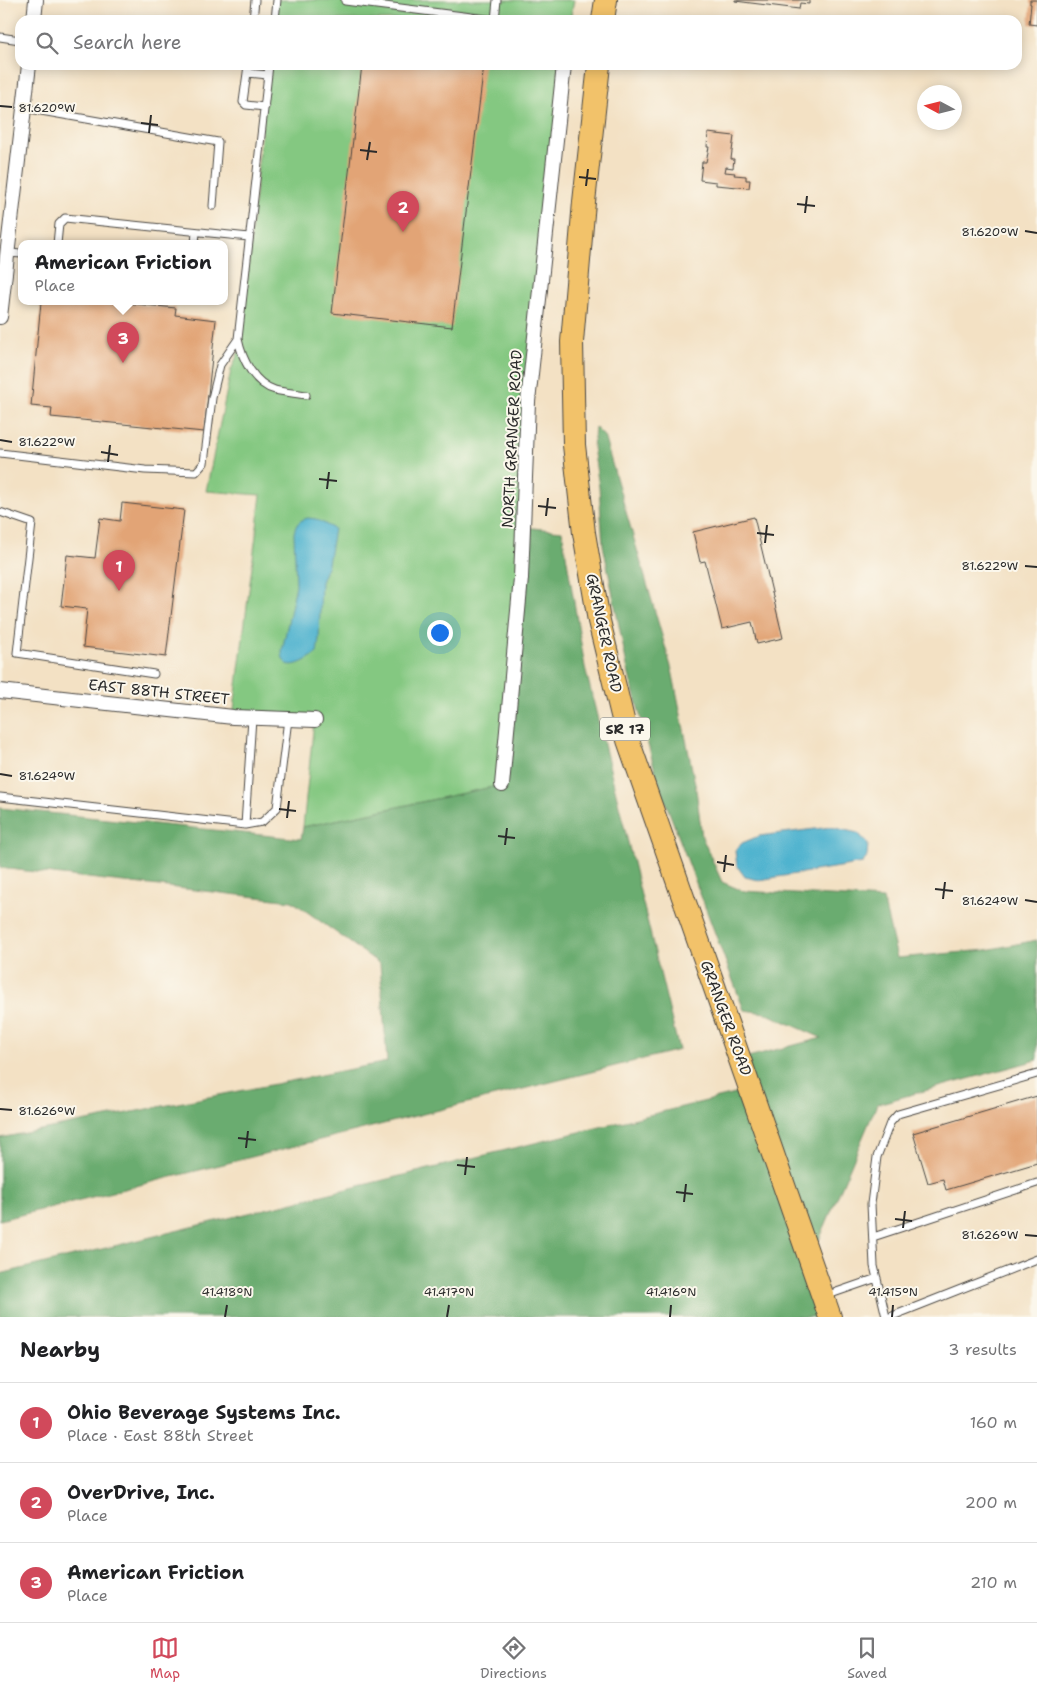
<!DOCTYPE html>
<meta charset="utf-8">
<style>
body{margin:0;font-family:"Shantell Sans",sans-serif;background:#f2f2f2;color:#202124}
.compass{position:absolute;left:917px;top:85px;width:45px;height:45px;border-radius:50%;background:#fff;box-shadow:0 2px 12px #0003;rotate:277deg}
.you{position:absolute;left:439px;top:632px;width:18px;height:18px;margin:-12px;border:4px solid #fff;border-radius:50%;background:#1a73e8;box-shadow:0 0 0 8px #1a73e833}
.badge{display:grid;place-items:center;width:32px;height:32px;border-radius:50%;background:#d1495b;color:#fff;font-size:16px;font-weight:700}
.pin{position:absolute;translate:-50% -41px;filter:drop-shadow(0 1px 2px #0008)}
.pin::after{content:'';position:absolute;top:26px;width:18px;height:15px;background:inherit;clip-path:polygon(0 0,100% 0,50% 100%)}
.popup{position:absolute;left:18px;top:240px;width:210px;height:65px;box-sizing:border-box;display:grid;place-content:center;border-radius:10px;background:#fff;filter:drop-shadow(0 1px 4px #0005);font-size:16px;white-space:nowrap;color:#757577}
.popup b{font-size:19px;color:#202124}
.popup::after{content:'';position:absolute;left:50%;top:100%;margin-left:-10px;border:10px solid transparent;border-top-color:#fff}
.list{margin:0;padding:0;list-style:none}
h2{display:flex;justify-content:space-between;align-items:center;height:65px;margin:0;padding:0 20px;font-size:21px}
h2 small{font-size:16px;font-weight:400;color:#757577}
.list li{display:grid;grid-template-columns:32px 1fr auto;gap:15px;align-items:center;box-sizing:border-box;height:80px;padding:0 20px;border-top:1px solid #e0e0e0}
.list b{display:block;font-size:19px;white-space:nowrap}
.list p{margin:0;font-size:16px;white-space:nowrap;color:#757577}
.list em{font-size:16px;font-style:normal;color:#757577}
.icon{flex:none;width:28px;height:28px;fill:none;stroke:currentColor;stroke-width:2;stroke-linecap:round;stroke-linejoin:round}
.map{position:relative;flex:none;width:1037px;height:1317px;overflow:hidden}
.search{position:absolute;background:#fff;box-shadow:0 2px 12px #0003;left:15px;right:15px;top:15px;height:55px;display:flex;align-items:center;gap:12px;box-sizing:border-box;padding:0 18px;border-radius:15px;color:#757577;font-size:19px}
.sheet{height:305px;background:#fff}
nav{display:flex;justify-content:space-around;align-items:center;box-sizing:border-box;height:70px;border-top:1px solid #e0e0e0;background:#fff;font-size:14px;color:#757577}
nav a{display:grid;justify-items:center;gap:2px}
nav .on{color:#d1495b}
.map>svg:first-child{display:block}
.green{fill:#84c881;stroke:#587a56}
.forest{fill:#6bac6f;stroke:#4b6c4d}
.water{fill:#50b3cf;stroke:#3e6f7d}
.building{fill:#e2a476}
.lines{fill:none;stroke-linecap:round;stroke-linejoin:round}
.service-casing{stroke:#494642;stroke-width:9}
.minor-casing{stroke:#494642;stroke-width:16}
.primary-casing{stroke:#494642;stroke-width:24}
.service{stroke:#fff;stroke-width:7}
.minor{stroke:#fff;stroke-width:14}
.primary{stroke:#f2c26a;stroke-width:22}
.ticks{fill:none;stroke:#2b2b2b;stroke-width:2}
.labels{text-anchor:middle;stroke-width:4;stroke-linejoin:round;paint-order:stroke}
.shield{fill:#fbf7ec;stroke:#696865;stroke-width:1}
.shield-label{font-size:14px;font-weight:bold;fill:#2b2b2b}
.street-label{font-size:15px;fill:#2b2b2b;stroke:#fbf7ec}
.ticks-label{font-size:12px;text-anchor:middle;fill:#2b2b2b;stroke:#fbf7ec;stroke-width:4;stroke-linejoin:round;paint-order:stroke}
</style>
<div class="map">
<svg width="1037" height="1317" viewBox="0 0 1037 1317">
<rect width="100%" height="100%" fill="#fbf7ec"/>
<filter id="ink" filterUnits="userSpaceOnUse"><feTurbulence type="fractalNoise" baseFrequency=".02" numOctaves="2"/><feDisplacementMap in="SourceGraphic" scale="10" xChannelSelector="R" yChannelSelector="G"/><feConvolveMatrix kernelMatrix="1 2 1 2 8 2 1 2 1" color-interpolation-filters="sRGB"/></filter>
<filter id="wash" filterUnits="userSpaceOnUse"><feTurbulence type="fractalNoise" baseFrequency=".0096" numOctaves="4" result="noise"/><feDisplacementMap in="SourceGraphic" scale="20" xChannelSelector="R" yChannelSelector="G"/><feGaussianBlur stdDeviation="1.12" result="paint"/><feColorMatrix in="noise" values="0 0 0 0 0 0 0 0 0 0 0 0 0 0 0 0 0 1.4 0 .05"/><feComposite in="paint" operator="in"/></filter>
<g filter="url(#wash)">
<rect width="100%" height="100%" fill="#f3e1c4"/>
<path class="green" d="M275,0H574L570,20H273Z
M268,65H564L544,244L502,785L303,827L314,721L233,717L261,495L206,491L231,370L240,349Z"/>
<path class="forest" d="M595,427L604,436L672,670L696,789L702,837L722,882L743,891L883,899L897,958L986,950L1037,940V1060L877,1104L811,1259L830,1317H0V1274L751,1090L740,1059L822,1038L765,1013L744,1010L659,785L628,671L603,545L599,487L593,447Z
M523,527L562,531L585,667L679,1050L0,1220V1138L387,1062L380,964L292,901L0,868V808L301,839L303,827L502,785Z"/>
<path class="water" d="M308,518L316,519L334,529L328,564L321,582L319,639L317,653C306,661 282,676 282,651L296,585L294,533C296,524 299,520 308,518Z
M831,827L858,833L868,844L867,856L863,863L759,880L745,877L737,866L735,851L742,843L759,836Z"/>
<g id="blocks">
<path class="building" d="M735,0H809V4L800,3L799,9L735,1Z
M1030,0H1037V25L1029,24L1031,4H1030Z
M362,65H484L452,327L332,313Z
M708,133L734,136L731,159H734L733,168L726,167L725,172L735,173L734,175L746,176V180H750L749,188L716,185V182L700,180L702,162H706L709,147H707Z
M41,302L66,303V302H116L176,308L175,315L216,320L204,432L51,417L52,408L31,406Z
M122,503L184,510L166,657L83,647L87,609L61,606L67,555L95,558L100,518L120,521Z
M754,517L783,638L757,644L752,622L722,629L705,561L700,562L693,532Z
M1037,1096V1163L946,1190L943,1179L928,1183L913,1133Z"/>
</g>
</g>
<g filter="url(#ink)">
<use href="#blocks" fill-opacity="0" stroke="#494642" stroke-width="1"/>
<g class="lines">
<g class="service-casing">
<path id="service" d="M345,1L495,20L497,0
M253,20L255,0
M275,20L277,0
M0,37L20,40
M269,65L238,339C242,359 254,384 275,390C286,393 296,393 306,395
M247,73L248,65
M265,107L246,105L243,102L247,73L268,75
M24,108L218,142L213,206
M57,244L59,224L65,218L249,237
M195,244L196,232
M8,253L22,254
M0,453L145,470L196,472L204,463L212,398L220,365L238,339
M0,512L32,523L17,653L154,674
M0,797L245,825L252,718
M245,825L262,822L277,808L288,719
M873,1237L1037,1183
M825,1296L877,1278
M886,1317L874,1266L871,1204L877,1157L890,1123L898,1114L1037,1074
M890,1317L1037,1259"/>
</g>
<g class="minor-casing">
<path id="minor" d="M34,20L36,0
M0,317L29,65
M0,691L233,717L315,720
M502,785L521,578L528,402L564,65"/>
</g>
<g class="primary-casing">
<path id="primary" d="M603,20L606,0
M599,65L584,202L572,342L574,445L584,533L599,621L628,740L830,1317"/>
</g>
<use href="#service" class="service"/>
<use href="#minor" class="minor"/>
<use href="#primary" class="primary"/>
</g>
</g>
<path class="ticks" d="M0,106L12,107M141,123L158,125M149,133L151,115M360,150L377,152M367,160L370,142M579,177L596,179M586,186L588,169M797,204L815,206M805,213L807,196M1025,231L1037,233M0,440L12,442M101,452L118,455M108,462L110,445M319,479L337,481M327,489L329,472M538,506L556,508M546,516L548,498M757,533L774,535M765,543L767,525M1025,566L1037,567M0,774L12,776M279,809L296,811M287,818L289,801M498,836L515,838M505,845L507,828M717,862L734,865M724,872L726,855M935,889L953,891M943,899L945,882M1025,900L1037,902M0,1109L12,1110M238,1138L256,1140M246,1148L248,1131M457,1165L475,1167M465,1175L467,1157M676,1192L693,1194M684,1202L686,1184M895,1219L912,1221M903,1228L905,1211M1025,1235L1037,1236M225,1317L227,1305M447,1317L449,1305M670,1317L671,1305M892,1317L893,1305"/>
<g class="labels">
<rect class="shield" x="600" y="717.5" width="50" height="23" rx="4"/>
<g class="shield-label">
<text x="625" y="734">SR 17</text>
</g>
<g class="street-label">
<text transform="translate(512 439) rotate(-87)" y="5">NORTH GRANGER ROAD</text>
<text transform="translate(604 633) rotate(78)" y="5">GRANGER ROAD</text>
<text transform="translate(159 692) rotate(6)" y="5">EAST 88TH STREET</text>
<text transform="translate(726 1018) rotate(70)" y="5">GRANGER ROAD</text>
</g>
</g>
<g class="ticks-label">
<text x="47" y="112">81.620°W</text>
<text x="990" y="236">81.620°W</text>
<text x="47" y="446">81.622°W</text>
<text x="990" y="570">81.622°W</text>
<text x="47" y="780">81.624°W</text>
<text x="990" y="905">81.624°W</text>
<text x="47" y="1115">81.626°W</text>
<text x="990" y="1239">81.626°W</text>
<text x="227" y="1296">41.418°N</text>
<text x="449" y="1296">41.417°N</text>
<text x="671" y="1296">41.416°N</text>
<text x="893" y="1296">41.415°N</text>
</g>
</svg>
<svg class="compass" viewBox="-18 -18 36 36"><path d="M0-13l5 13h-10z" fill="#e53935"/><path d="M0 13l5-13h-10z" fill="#757577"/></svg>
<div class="you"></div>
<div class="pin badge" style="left:119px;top:591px">1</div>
<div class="pin badge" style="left:403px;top:232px">2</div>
<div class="pin badge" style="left:123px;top:363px">3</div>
<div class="popup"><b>American Friction</b>Place</div>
<div class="search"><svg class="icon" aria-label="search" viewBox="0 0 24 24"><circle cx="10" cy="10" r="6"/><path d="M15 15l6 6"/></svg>Search here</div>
</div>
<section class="sheet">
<h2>Nearby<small>3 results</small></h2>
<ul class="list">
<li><span class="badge">1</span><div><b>Ohio Beverage Systems Inc.</b><p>Place · East 88th Street</p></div><em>160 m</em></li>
<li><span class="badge">2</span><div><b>OverDrive, Inc.</b><p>Place</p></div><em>200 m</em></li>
<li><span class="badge">3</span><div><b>American Friction</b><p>Place</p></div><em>210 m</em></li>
</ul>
</section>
<nav>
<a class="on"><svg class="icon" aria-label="map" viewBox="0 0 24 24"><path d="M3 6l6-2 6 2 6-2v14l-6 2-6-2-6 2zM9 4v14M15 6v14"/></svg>Map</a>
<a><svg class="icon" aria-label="directions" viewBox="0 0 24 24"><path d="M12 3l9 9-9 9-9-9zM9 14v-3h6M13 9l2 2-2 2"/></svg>Directions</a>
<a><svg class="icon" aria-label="saved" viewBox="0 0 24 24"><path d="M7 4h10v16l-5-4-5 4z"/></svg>Saved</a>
</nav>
